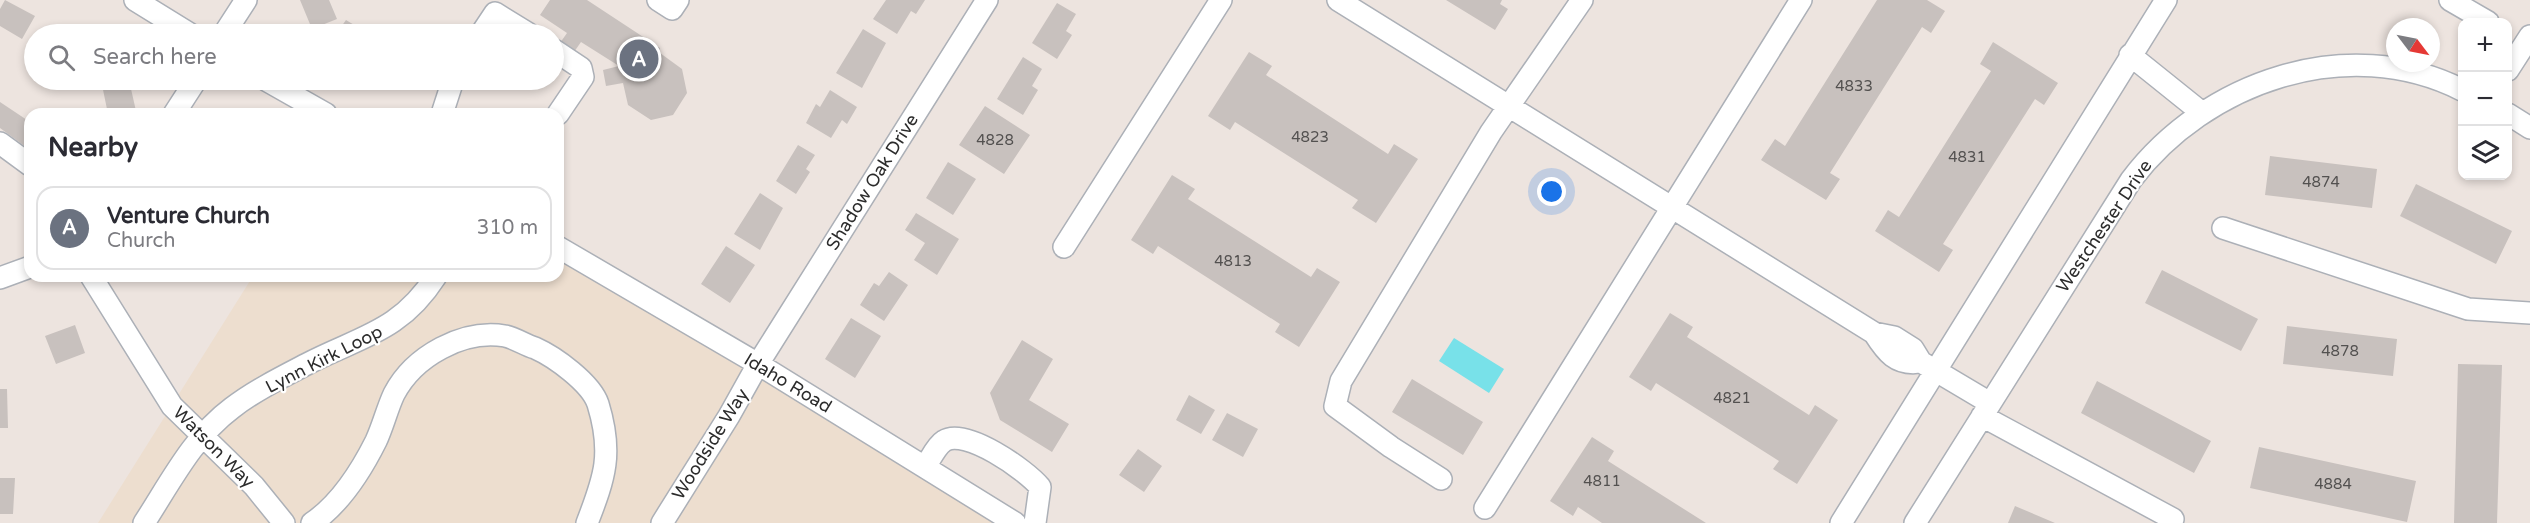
<!DOCTYPE html>
<meta charset="utf-8">
<style>
body{margin:0;font-family:"Varela Round",sans-serif;background:#f2f2f3;color:#2b2b33}
.controls{position:absolute;right:18px;top:18px;display:grid;overflow:hidden;border-radius:12px;box-shadow:0 3px 9px #0003}
.controls button{width:54px;height:54px;display:grid;place-items:center;padding:0;border:0;border-bottom:2px solid #e1e1e2;background:#fff;color:#2b2b33;font:30px sans-serif}
.compass{position:absolute;left:2386px;top:18px;width:54px;height:54px;border-radius:50%;background:#fff;box-shadow:0 3px 9px #0003;rotate:122deg}
.you{position:absolute;left:1552px;top:192px;width:21px;height:21px;margin:-15px;border:4px solid #fff;border-radius:50%;background:#1a73e8;box-shadow:0 0 0 9px #1a73e833}
.badge{display:grid;place-items:center;width:39px;height:39px;border-radius:50%;background:#d93025;color:#fff;font-size:20px;font-weight:700}
.pin{position:absolute;translate:-50% -50%;border:3px solid #fff;box-shadow:0 2px 6px #0006}
.list{margin:0;padding:0;list-style:none}
h2{display:flex;justify-content:space-between;align-items:center;height:78px;margin:0;padding:0 24px;font-size:26px}
h2 small{font-size:20px;font-weight:400;color:#7c7c81}
.list li{display:grid;grid-template-columns:39px 1fr auto;gap:18px;align-items:center;box-sizing:border-box;height:84px;margin:0 12px 12px;padding:0 12px;border:2px solid #e1e1e2;border-radius:18px}
.list b{display:block;font-size:22px;white-space:nowrap}
.list p{margin:0;font-size:20px;white-space:nowrap;color:#7c7c81}
.list em{font-size:20px;font-style:normal;color:#7c7c81}
.icon{flex:none;width:33px;height:33px;fill:none;stroke:currentColor;stroke-width:2;stroke-linecap:round;stroke-linejoin:round}
.map{position:relative;flex:none;width:2530px;height:523px;overflow:hidden}
.search{position:absolute;background:#fff;box-shadow:0 3px 9px #0003;left:24px;top:24px;width:540px;height:66px;display:flex;align-items:center;gap:15px;box-sizing:border-box;padding:0 21px;border-radius:33px;color:#7c7c81;font-size:22px}
.panel{position:absolute;background:#fff;box-shadow:0 3px 9px #0003;left:24px;top:108px;width:540px;height:174px;border-radius:18px}
.map>svg:first-child{display:block}
.education{fill:#eddecf}
.water{fill:#78e1e9}
.building{fill:#c8c1be}
.lines{fill:none;stroke-linecap:round;stroke-linejoin:round}
.minor-casing{stroke:#acb0b7;stroke-width:24}
.minor{stroke:#fff;stroke-width:21}
.labels{text-anchor:middle;stroke-width:4.5;stroke-linejoin:round;paint-order:stroke}
.number-label{font-size:15px;fill:#535150}
.street-label{font-size:18px;fill:#2c2c2c;stroke:#fff}
</style>
<div class="map">
<svg width="2530" height="523" viewBox="0 0 2530 523">
<rect width="100%" height="100%" fill="#ede4df"/>
<path class="education" d="M558,246L1015,523H98L253,276H558Z"/>
<path class="water" d="M1454,338L1504,369L1489,393L1439,361Z"/>
<path class="building" d="M5,0L35,16L22,39L0,26V9Z
M300,0H329L337,19L312,29Z
M550,0H587L660,48V53L682,69L687,93L673,115L651,120L628,105L623,83L606,86L603,70L619,66L581,42L574,52L560,43L567,33L540,15Z
M886,0H925L916,14L911,11L897,34L873,19Z
M1446,0H1502L1500,4L1508,9L1495,30Z
M1877,0H1927L1945,11L1931,33L1922,27L1830,173L1840,179L1826,200L1761,160L1775,139L1785,146Z
M1057,3L1076,14L1066,31L1072,35L1057,59L1032,43Z
M346,20L369,34H336Z
M863,29L886,43L862,88L836,73Z
M1993,42L2058,83L2044,105L2035,99L1943,244L1953,250L1939,272L1875,231L1888,210L1899,217L1991,71L1980,64Z
M1249,52L1272,66L1266,75L1388,154L1394,144L1418,159L1376,223L1352,208L1358,200L1235,122L1230,130L1208,116Z
M1023,57L1042,69L1032,86L1038,90L1023,115L997,99Z
M101,80H129L136,111L108,114Z
M830,90L857,107L847,124L842,120L831,138L806,123L816,104L820,107Z
M0,102L30,122V150L0,128Z
M985,106L1030,135L1004,174L959,145Z
M798,145L815,155L806,169L810,172L796,194L776,181Z
M2270,156L2377,169L2372,208L2265,195Z
M948,162L976,179L953,215L926,198Z
M1172,175L1195,189L1188,199L1311,277L1317,268L1340,282L1299,347L1275,332L1280,324L1158,246L1153,254L1131,240Z
M2416,184L2512,231L2496,264L2400,216Z
M760,193L783,208L760,250L734,234Z
M916,213L959,239L937,275L914,260L925,243L905,230Z
M726,246L755,265L730,303L701,284Z
M2162,270L2258,319L2241,351L2145,303Z
M889,272L908,285L884,321L860,305L874,283L879,286Z
M1670,313L1693,327L1687,337L1809,415L1815,405L1838,420L1797,484L1773,469L1779,461L1656,383L1651,391L1629,377Z
M851,318L881,336L855,378L825,359Z
M75,325L85,353L56,364L45,336Z
M2287,326L2397,339L2393,376L2283,364Z
M1022,340L1053,359L1029,400L1069,424L1052,452L1000,420L990,393Z
M2458,364L2502,365L2497,523H2454Z
M1412,379L1483,422L1463,455L1392,412Z
M2097,381L2211,441L2194,473L2081,413Z
M0,389H7L8,428H0Z
M1189,395L1215,410L1201,434L1176,420Z
M1227,413L1258,429L1243,457L1212,440Z
M1592,437L1614,451L1608,461L1706,523H1602L1578,507L1573,516L1550,501Z
M2259,447L2416,481L2407,522L2250,488Z
M1138,449L1162,466L1144,492L1119,475Z
M0,478H15L13,514H0Z
M2015,506L2055,523H2008Z"/>
<g class="lines">
<g class="minor-casing">
<path id="minor" d="M135,0L190,34
M658,0L672,9L678,0
M1338,0L1874,333L1894,337L1913,349L1921,362L1990,403
M2450,0L2488,22
M224,34L246,0
M481,34L495,13L529,34
M554,50L581,68L583,77L558,114
M2130,55L2201,112
M2508,70L2530,36
M266,80L326,114
M174,114L196,80
M442,114L453,80
M2508,114L2530,128
M0,143L30,165
M2223,228L2468,309L2530,313
M558,247L758,364L1015,523
M1064,247L1221,0
M91,276L172,406L254,486L284,523
M0,278L30,267
M1874,333C1886,352 1896,366 1921,362
M1982,416L2173,519
M925,467C930,460 936,446 944,441C965,427 1026,470 1040,487L1035,523
M1441,479L1391,447L1335,406L1341,381L1491,132L1582,0
M1485,508L1801,0
M144,523C170,483 193,437 232,408C254,391 282,377 307,364C361,336 400,332 436,276
M312,523C340,504 361,471 376,441C383,426 387,409 394,394C414,356 463,329 505,336C515,338 525,345 535,348C555,357 591,383 598,404C613,453 605,477 587,523
M662,523L729,416L758,364L987,0
M1841,523L2166,0
M1915,523L2131,180C2205,82 2347,32 2462,90"/>
</g>
<use href="#minor" class="minor"/>
</g>
<g class="labels">
<g class="number-label">
<text x="1854" y="91">4833</text>
<text x="1310" y="142">4823</text>
<text x="995" y="145">4828</text>
<text x="1967" y="162">4831</text>
<text x="2321" y="187">4874</text>
<text x="1233" y="266">4813</text>
<text x="2340" y="356">4878</text>
<text x="1732" y="403">4821</text>
<text x="1602" y="486">4811</text>
<text x="2333" y="489">4884</text>
</g>
<g class="street-label">
<text transform="translate(872 182) rotate(-58)" y="6">Shadow Oak Drive</text>
<text transform="translate(2104 226) rotate(-56)" y="6">Westchester Drive</text>
<text transform="translate(324 359) rotate(-27)" y="6">Lynn Kirk Loop</text>
<text transform="translate(788 383) rotate(31)" y="6">Idaho Road</text>
<text transform="translate(710 444) rotate(-58)" y="6">Woodside Way</text>
<text transform="translate(214 447) rotate(45)" y="6">Watson Way</text>
</g>
</g>
</svg>
<div class="controls">
<button>+</button>
<button>−</button>
<button><svg class="icon" aria-label="layers" viewBox="0 0 24 24"><path d="M12 4l9 5-9 5-9-5zM3 14l9 5 9-5"/></svg></button>
</div>
<svg class="compass" viewBox="-18 -18 36 36"><path d="M0-13l5 13h-10z" fill="#e53935"/><path d="M0 13l5-13h-10z" fill="#7c7c81"/></svg>
<div class="you"></div>
<div class="pin badge" style="left:639px;top:59px;background:#6b7280">A</div>
<div class="search"><svg class="icon" aria-label="search" viewBox="0 0 24 24"><circle cx="10" cy="10" r="6"/><path d="M15 15l6 6"/></svg>Search here</div>
<section class="panel">
<h2>Nearby<small></small></h2>
<ul class="list">
<li><span class="badge" style="background:#6b7280">A</span><div><b>Venture Church</b><p>Church</p></div><em>310 m</em></li>
</ul>
</section>
</div>
